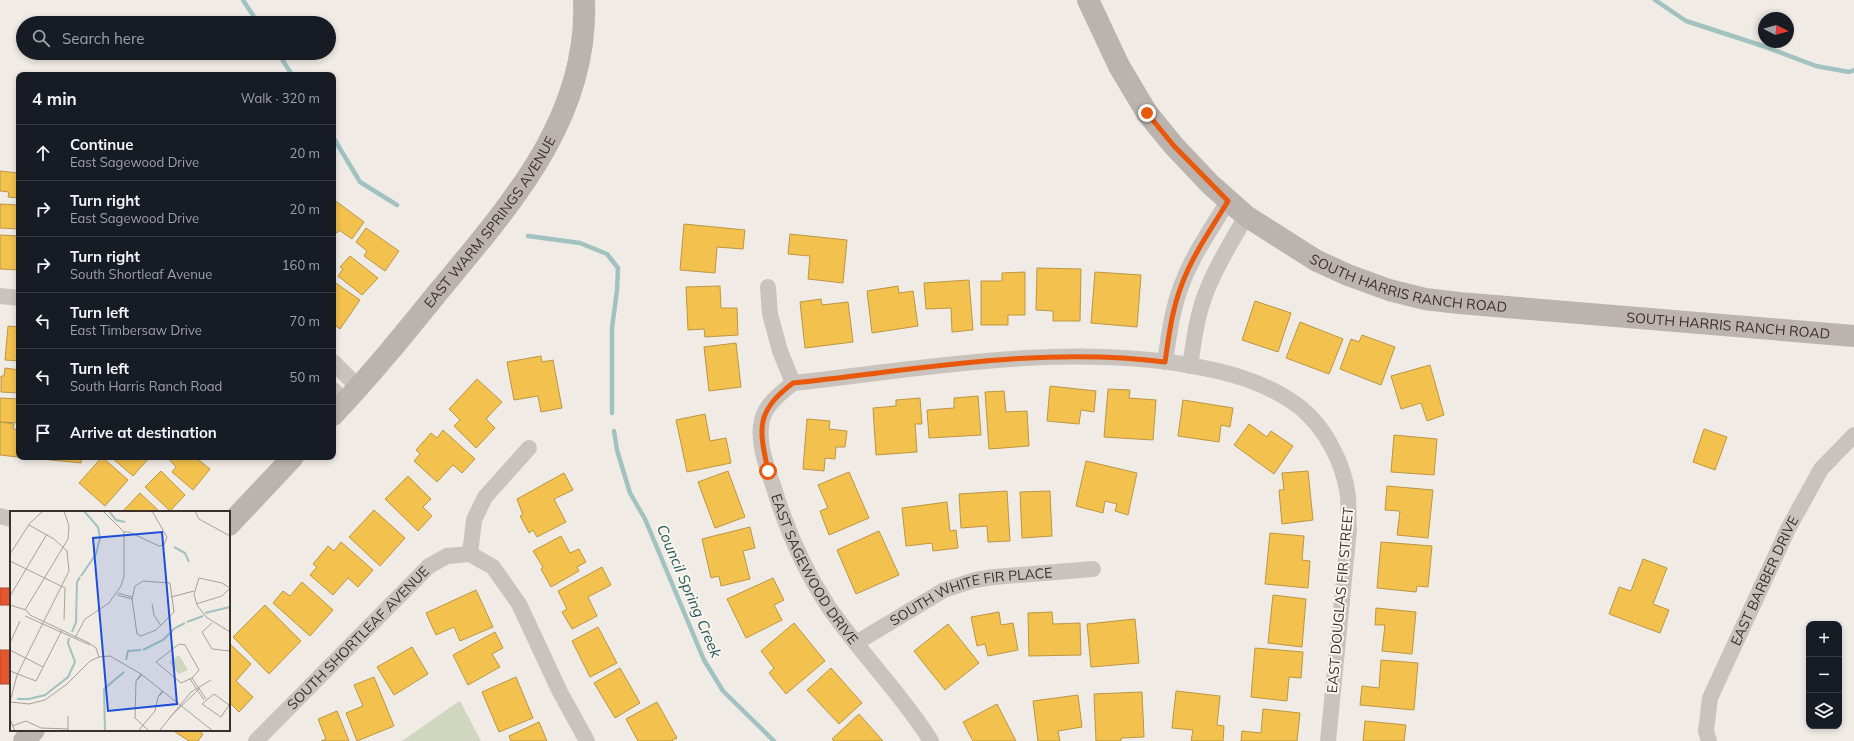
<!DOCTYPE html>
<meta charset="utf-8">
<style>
body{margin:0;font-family:Mulish,sans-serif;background:#242831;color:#f1f3f6}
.controls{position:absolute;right:12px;bottom:12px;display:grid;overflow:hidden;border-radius:8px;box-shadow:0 2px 6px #0003}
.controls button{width:36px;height:36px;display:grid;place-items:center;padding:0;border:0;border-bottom:1px solid #363941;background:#171b24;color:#f1f3f6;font:20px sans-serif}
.compass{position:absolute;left:1758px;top:12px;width:36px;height:36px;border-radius:50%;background:#171b24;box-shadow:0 2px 6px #0003;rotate:95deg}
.stop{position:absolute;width:12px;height:12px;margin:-9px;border:3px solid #ea580c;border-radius:50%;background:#fff}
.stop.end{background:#ea580c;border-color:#fff;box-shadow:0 1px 4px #0008}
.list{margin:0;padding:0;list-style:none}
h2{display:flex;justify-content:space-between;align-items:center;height:52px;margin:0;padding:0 16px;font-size:17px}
h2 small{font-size:13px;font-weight:400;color:#9ea1a6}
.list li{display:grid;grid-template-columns:26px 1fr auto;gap:12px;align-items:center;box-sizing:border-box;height:56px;padding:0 16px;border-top:1px solid #363941}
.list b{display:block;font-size:15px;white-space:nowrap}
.list p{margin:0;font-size:13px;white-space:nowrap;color:#9ea1a6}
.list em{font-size:13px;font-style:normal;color:#9ea1a6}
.icon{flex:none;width:22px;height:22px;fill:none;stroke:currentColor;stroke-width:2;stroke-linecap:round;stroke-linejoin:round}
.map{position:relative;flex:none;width:1854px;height:741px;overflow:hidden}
.search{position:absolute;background:#171b24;box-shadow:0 2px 6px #0003;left:16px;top:16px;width:320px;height:44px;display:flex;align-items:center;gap:10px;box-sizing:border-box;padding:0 14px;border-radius:22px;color:#9ea1a6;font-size:15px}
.panel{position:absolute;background:#171b24;box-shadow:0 2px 6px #0003;left:16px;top:72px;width:320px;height:388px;border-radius:8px}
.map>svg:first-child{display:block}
.green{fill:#d1d6bf}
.homes{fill:#f2c14e;stroke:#bb9644}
.shops{fill:#e4572e;stroke:#b14b2d}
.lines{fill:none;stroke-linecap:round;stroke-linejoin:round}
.stream{stroke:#a1c2c1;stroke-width:4.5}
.street{stroke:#c9c3be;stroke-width:16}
.secondary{stroke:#bab3ae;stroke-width:22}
.route{stroke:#ea580c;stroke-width:5}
.labels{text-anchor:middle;stroke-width:4;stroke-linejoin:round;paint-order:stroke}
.street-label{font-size:14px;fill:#3b302b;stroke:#fbf5ee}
.water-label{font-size:15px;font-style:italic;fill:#1f5a5e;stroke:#fbf5ee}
.inset-river{fill:none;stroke:#a1c2c1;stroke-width:2}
.inset-road{fill:none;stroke:#a8a09b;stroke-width:1}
.view{fill:#1d4ed8;fill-opacity:0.15;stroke:#1d4ed8;stroke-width:2}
.inset-edge{fill:none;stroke:#3b302b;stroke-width:2}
</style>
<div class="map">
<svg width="1854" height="741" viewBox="0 0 1854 741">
<rect width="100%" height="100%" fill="#f0ebe5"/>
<path class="green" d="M460,701L481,741H402L455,704Z"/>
<path class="homes" d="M0,171L19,173V198L8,197L9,192L0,191Z
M333,199L364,222L352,239L339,230L337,233L333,230Z
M0,204L19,205V229L0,228Z
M684,224L745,230L743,249L717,247L715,273L680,270Z
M366,228L399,251L385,271L364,256L367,251L356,242Z
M790,234L847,240L843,283L808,279L810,256L788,254Z
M0,235L19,236V270L0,269Z
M350,256L378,278L362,295L338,276L343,269L340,267Z
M1037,268L1081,269L1080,321H1053V311L1036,310Z
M1025,272V315H1008V325H981V281H1002V273Z
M1095,272L1141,275L1137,327L1091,323Z
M969,280L973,330L952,332L951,308L926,309L924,283Z
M333,281L360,300L340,329L333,324Z
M720,286L721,308H737L738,335L705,337L704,329L688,330L686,287Z
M898,286L899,293L913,291L918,326L872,333L867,291Z
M821,299L822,305L848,302L853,342L805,348L800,302Z
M1255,301L1291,313L1278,352L1242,340Z
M1300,322L1343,339L1329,374L1286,358Z
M8,326L19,327V361L5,360Z
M1362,335L1395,347L1381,385L1340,369L1351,339L1359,342Z
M736,343L741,387L709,391L704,347Z
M541,356L542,362L553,360L562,408L541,412L538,396L514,400L507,362Z
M1430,365L1444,415L1427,421L1421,403L1401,409L1391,376Z
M5,368L19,370V393L1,392V376H4Z
M477,379L502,402L486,419L495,428L476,448L454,426L460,420L449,409Z
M1050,386L1096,391L1094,412L1081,410L1079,424L1047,421Z
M1108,389L1130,390L1129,398L1156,400L1153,440L1104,437Z
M1004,391L1006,412L1027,411L1029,446L989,449L985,392Z
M978,396L981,435L929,438L927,410L954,408V398Z
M0,398L19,399V423L0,422Z
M920,398L922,424H915L917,452L876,455L873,408L896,406V400Z
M1183,400L1233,408L1230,427L1221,425L1219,442L1178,436Z
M705,414L710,441L726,438L731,463L687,472L676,420Z
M807,419L830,421L829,429L847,431L845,447H836L835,459L825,458L824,471L803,469Z
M0,422L14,424L13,429L19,430V457H36L35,459L0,455Z
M1249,424L1267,437L1271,431L1293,446L1274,474L1234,445Z
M1704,429L1727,437L1715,470L1693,462Z
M443,430L475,459L462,473L453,465L437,482L414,461L420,454L416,450L431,433L437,438Z
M1394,435L1437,439L1434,475L1391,472Z
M41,457H82L81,463L41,459Z
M102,457L128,480L105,506L79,483Z
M111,457H147L149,458L133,476Z
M167,457H195L210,469L193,490L172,472L176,467Z
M1086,461L1137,473L1128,515L1115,511L1117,504L1105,501L1103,513L1076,506Z
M161,471L185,495L170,511L145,487Z
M728,471L745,517L715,528L698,482Z
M1308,471L1313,520L1282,524L1279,490H1284L1282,473Z
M849,472L869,518L829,535L820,511L828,508L818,485Z
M564,473L573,490L554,499L566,522L537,537L533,530L529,533L520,516L523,515L517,499Z
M408,476L431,499L423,507L432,516L418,531L385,499Z
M1387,486L1433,490L1428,538L1397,535L1400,511L1385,510Z
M1007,491L1010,541L988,542L987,526L961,528L959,494Z
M1050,491L1052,536L1022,538L1020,492Z
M140,493L160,512H122Z
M947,502L950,531L956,530L958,548L933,551L932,543L906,546L902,508Z
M374,510L405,538L380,566L349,537Z
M750,527L755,548L743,551L750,579L721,586L719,576L711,578L702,539Z
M879,531L899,575L856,594L837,550Z
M1270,533L1304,536L1302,560L1310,561L1308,588L1265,584Z
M561,536L570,553L579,549L586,562L577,567L579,571L551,587L541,569L543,567L533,551Z
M341,542L373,570L358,587L348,578L333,595L310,575L317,567L313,564L328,546L334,551Z
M1381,542L1432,546L1428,587L1417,586L1416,592L1377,588Z
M1643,559L1667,568L1653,604L1669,610L1660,633L1609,614L1619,587L1631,591Z
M602,567L611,585L588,597L597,616L572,629L562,612L567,609L558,591Z
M773,578L784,600L774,605L782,620L746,638L727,599Z
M302,582L333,610L310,636L273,603L283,591L290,596Z
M476,590L493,627L460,641L454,627L436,635L426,613Z
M1273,595L1306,599L1302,647L1268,643Z
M265,605L301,641L269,674L233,637Z
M1376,608L1416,612L1412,654L1382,651L1385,625H1375Z
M999,612L1001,625L1013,623L1018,650L988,656L985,644L977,646L971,617Z
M1052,612L1053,624L1080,623L1081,655L1029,656L1028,613Z
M1135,619L1139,663L1091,667L1087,624Z
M794,623L825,661L786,694L769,673L774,668L761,651Z
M948,624L979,663L945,690L914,651Z
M598,627L617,663L590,677L572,641Z
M495,632L503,648L492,654L500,667L468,685L453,655Z
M229,643L251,664L236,681L253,697L239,712L229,702Z
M412,647L428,674L394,695L377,667Z
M1255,648L1303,652L1301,678L1289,677L1287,701L1251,697Z
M1381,660L1418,663L1414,710L1360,705L1362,686L1379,688Z
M620,668L640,703L615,718L594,683Z
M831,668L862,703L839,724L807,690Z
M374,677L394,726L357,741L346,713L363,706L354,685Z
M516,677L533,718L499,732L482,692Z
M1176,691L1220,696L1217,725L1224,726L1223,741H1191L1193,730L1172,728Z
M1142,692L1144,737L1121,738V741H1096L1094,694Z
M1078,695L1082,727L1058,731L1060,741H1038L1033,701Z
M657,702L677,738L671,741H638L626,719Z
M997,704L1016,741H973L963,722Z
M1263,709L1300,713L1297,741H1241L1242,731L1261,733Z
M337,711L349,741H321L326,739L318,719Z
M859,714L883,741H834L832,739Z
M1365,721L1406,725L1404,741H1363Z
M539,722L547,741H511L509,736Z
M172,730H197L203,734L198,741H189Z"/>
<path class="shops" d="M0,588H10V605H0Z
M0,650H11V684H0Z"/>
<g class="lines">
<path class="stream" d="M243,0L258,23
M1655,0L1686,21L1763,46L1816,66L1849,72L1854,70
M278,53L292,75
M333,137L360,182L397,205
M528,236L580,243L607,254L618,268L617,290L612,328V413
M614,431L617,450L630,493L645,519L704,660L723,691L774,741"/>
<g class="street">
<path d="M768,287L770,314L780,351L793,383"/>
<path d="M0,296L19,298"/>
<path d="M333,362L359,388"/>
<path d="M1165,362C1169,335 1172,309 1182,284C1193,254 1212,228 1228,201"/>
<path d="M1190,366C1194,340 1197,314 1207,290C1217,264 1233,240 1246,216"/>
<path d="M793,383C922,369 1052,344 1182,364C1225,371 1266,381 1301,408C1326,429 1344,464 1348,496C1349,507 1348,518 1349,529L1328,741"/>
<path id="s1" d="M793,383C781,393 766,404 762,420C757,441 766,465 773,485C786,528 803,568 828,606C860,653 901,693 931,741"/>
<path d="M333,390L345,402"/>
<path d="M0,516L11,519"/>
<path d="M470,554L493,567L519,604L560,692L587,741"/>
<path d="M470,554L474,520L485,497L529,448"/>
<path id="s2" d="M856,643L944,590L975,580L994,577L1093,569"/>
<path id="s3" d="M256,741L429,566L447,556L470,554"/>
<path id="s4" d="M1709,741L1706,731L1710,698L1788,529L1821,469L1854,435"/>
</g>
<g class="secondary">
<path id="s5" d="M1088,0L1119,66L1147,113L1174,146L1210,184L1246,216L1317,261L1348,275L1389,290L1425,299L1459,303L1854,336"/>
<path id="s6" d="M333,415C371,375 405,333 439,291C510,205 589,118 584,0"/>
<path d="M229,525L293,457"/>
<path d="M24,741L34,730"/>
</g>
</g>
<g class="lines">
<path class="route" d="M768,471C759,428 755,412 793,383C916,370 1040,346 1165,362C1169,335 1172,309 1182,284C1193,254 1212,228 1228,201L1174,146L1147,113"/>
</g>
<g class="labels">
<g class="street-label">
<text dy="5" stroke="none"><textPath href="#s6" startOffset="249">EAST WARM SPRINGS AVENUE</textPath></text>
<text dy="5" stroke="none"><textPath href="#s5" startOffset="450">SOUTH HARRIS RANCH ROAD</textPath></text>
<text dy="5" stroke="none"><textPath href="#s5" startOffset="774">SOUTH HARRIS RANCH ROAD</textPath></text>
<text dy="5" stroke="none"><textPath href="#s1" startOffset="210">EAST SAGEWOOD DRIVE</textPath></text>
<text dy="5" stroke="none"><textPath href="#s4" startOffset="173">EAST BARBER DRIVE</textPath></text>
<text dy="5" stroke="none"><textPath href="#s2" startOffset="127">SOUTH WHITE FIR PLACE</textPath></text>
<text transform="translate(1340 600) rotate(-85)" y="5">EAST DOUGLAS FIR STREET</text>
<text dy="5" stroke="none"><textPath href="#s3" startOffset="145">SOUTH SHORTLEAF AVENUE</textPath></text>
</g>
<g class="water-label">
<text transform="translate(689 591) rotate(67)" y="5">Council Spring Creek</text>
</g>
</g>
<g transform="translate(10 511)">
<rect width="220" height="220" fill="#f0ebe5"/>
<path d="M169,144L178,159L169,163L159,151Z" fill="#d1d6bf"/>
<path class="inset-river" d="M99,0L106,9L115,11M164,36L175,42L179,51M71,65L86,43L90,27L88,16L74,0M195,102L220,96M177,111L193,105M62,121L66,111L67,71L70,66M133,139L153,129L165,117L175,112M116,149L118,140L131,139M7,188H19L35,184L58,166L65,151L58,132L59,127M95,220L94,178L114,161"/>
<path class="inset-road" d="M93,0L114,21M185,0L189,8L220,25M114,21H119L149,35L154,34L157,26L142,0M0,43L20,12L33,0M0,50L55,77L54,109M133,70L160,72L164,101L146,119L131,125L127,123L122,88L125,75ZM220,77L212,72L189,67L184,83L187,94L196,106L220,121M108,82L122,86M107,84L122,88M0,85L37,23M161,86L184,80M142,93L144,104L151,115M186,93L212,85L220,77M0,94L16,99L20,104L79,132L86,137L89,146M15,99L58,28L59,15L54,0M15,105L80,134M202,112L192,121L202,138L220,140M65,127L75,108L99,92L111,75L114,65V21M0,132L10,110M169,133L175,134L189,159L182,167L171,172L146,151ZM0,139L33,156M0,160L26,170L52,119M131,163L126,170L132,164M182,167L196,188M180,168L194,189M126,170L125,207L139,220M152,180L148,186L153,181M204,183L219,194L211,206L192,193ZM0,191L19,193L35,189L57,173L80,150L89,146L100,145L131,163L203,220M0,191L7,164L59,60L57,40L44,28L19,14M160,206L190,177M0,208L5,220M2,215L16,210L31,217L58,218M58,219V205M128,220L145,200L148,186M149,220L181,181L201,169"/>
<path class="view" d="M152,21L167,193L98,200L83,27Z"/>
<rect width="220" height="220" class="inset-edge"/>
</g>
</svg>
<div class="controls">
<button>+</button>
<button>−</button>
<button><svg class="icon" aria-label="layers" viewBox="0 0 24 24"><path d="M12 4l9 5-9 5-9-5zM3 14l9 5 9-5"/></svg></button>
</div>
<svg class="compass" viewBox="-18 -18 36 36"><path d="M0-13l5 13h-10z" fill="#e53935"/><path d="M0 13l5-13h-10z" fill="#9ea1a6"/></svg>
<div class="stop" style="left:768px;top:471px"></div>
<div class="stop end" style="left:1147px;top:113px"></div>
<div class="search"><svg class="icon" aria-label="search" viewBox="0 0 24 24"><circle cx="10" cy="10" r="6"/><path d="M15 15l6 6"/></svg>Search here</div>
<section class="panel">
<h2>4 min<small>Walk · 320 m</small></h2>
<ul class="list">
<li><svg class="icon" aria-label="ahead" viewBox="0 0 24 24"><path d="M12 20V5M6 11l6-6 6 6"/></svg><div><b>Continue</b><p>East Sagewood Drive</p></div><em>20 m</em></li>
<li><svg class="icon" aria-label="right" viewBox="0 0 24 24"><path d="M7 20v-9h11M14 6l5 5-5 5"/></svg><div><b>Turn right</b><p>East Sagewood Drive</p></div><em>20 m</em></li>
<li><svg class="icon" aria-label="right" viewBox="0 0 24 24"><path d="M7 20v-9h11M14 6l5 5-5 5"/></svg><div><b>Turn right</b><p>South Shortleaf Avenue</p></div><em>160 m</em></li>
<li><svg class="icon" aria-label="left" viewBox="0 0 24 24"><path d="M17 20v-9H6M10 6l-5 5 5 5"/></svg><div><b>Turn left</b><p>East Timbersaw Drive</p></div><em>70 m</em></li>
<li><svg class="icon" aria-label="left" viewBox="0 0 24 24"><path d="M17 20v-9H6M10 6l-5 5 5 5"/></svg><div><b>Turn left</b><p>South Harris Ranch Road</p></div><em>50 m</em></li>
<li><svg class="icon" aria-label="arrive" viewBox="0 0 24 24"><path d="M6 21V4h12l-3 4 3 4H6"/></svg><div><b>Arrive at destination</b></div></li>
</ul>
</section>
</div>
